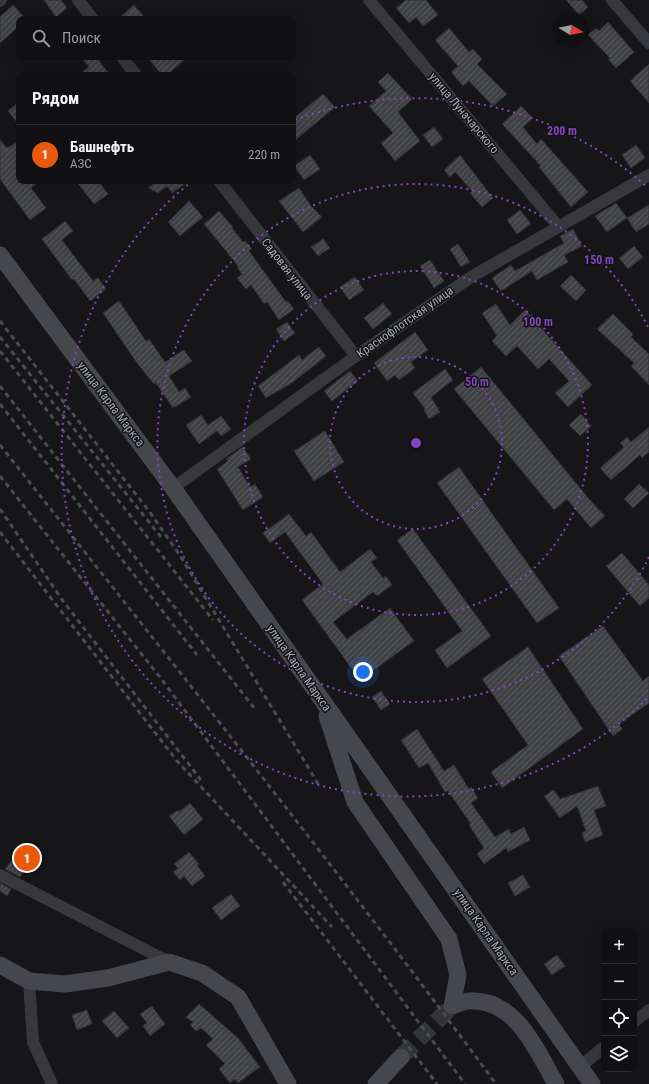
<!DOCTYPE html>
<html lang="ru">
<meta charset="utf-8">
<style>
body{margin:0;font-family:"Roboto Condensed",sans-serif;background:#19191b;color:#f1f3f6}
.controls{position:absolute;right:12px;bottom:12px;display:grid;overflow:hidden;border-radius:8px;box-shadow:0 4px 16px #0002}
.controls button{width:36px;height:36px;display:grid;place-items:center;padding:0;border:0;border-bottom:1px solid #303032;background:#101012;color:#f1f3f6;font:20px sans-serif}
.compass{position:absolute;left:553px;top:12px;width:36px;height:36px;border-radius:50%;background:#101012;box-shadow:0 4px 16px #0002;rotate:100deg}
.you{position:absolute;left:363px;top:672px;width:14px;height:14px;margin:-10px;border:3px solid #fff;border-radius:50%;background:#1a73e8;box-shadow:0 0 0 6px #1a73e833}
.badge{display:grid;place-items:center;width:26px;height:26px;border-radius:50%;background:#ea580c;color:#fff;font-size:13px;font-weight:700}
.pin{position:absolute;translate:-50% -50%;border:2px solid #fff;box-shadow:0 1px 4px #0006}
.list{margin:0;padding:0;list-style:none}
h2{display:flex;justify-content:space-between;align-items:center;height:52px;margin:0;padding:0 16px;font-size:17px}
h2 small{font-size:13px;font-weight:400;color:#9c9d9f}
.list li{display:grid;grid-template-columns:26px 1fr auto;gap:12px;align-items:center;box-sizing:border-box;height:60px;padding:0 16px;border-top:1px solid #303032}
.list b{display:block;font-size:15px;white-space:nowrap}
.list p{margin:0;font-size:13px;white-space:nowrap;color:#9c9d9f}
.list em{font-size:13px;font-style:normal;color:#9c9d9f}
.icon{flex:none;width:22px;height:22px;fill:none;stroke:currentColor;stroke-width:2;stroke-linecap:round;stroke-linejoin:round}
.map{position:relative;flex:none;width:649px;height:1084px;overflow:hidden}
.search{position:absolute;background:#101012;box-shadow:0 4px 16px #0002;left:16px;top:16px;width:280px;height:44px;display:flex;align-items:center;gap:10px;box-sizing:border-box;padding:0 14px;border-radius:8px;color:#9c9d9f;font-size:15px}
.panel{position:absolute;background:#101012;box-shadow:0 4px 16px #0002;left:16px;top:72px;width:280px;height:112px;border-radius:8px}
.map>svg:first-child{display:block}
.building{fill:url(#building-hatch);stroke:#303034}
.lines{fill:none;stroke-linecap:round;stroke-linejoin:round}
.secondary-tunnel{stroke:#333438;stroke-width:17;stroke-dasharray:17 8;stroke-linecap:butt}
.street{stroke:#37383d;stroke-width:12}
.secondary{stroke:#45474d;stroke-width:17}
.rail{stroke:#4a4c52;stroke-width:3;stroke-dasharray:5 4;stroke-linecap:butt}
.ring{fill:none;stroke:#8446be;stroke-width:2;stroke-dasharray:2 4}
.labels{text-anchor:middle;stroke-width:3;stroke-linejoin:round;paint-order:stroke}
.street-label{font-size:12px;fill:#a8adb8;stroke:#111113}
.centre{fill:#8446be;stroke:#111113;stroke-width:2}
.ring-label{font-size:12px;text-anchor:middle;font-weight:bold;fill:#8446be;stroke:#111113;stroke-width:3;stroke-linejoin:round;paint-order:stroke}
</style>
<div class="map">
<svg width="649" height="1084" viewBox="0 0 649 1084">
<defs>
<pattern id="building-hatch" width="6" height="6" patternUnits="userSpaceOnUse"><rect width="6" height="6" fill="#404145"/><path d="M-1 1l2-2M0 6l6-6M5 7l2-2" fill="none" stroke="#595a5e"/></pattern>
</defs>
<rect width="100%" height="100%" fill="#161618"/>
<path class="building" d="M44,0H61L67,8L56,17Z
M406,0H426L438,15L423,26L416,17L409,23L396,8Z
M566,0H582L588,7L579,15Z
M13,5L26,19H19V26L0,43V17Z
M134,5L146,19H118Z
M608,22L634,52L616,68L608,59L610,58L588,35L596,28L599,31Z
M449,28L469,52L473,49L482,59L477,64L507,94L493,106L469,81L463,86L451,72L458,66L435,40Z
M81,57H96L110,75H79L89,67Z
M147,57H188L167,75H162Z
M649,64V103L630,81Z
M388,73L412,99L398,112L420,141L395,161L381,143L393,133L369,106L386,91L378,82Z
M323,94L335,107L293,142V119Z
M19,102V125L8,111Z
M521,106L533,118L523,127L537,144L541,139L588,192L571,207L539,167L541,166L502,124Z
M434,127L443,139L432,147L423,135Z
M0,140L7,148L19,141V181H40L31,188L46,208L30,220L0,179Z
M636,145L645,158L631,168L622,155Z
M310,155L320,169L304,180L294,166Z
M460,155L493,198L482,207L470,193L472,191L455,172L450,177L444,170Z
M76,181H98L108,194L94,204Z
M158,181H189L172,193L167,186L158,193L148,188Z
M299,188L311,206L322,217L303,232L279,201Z
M189,201L203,217L180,236L168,222Z
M616,203L627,218L607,232L595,216Z
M649,205V224L636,232L627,218Z
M520,210L531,224L517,234L507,220Z
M219,211L233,227L232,228L243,242L245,241L252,249L249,251L286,302L288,301L294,309L279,320L267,302L264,304L251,285L246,289L237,278L242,274L237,267L238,266L204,224Z
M65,221L73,231L62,240L93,281L98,278L106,289L90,301L74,279L72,280L42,239Z
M573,229L582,246L564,255L568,262L537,280L532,271L501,291L492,278L511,265L515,271L564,243L560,236Z
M323,239L330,248L318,256L311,247Z
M458,244L470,262L461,267L450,249Z
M634,246L643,257L628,269L619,258Z
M430,260L444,281L434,288L420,266Z
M571,275L586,290L576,301L560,286Z
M355,277L364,290L349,300L340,287Z
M119,301L146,341L149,339L165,362L184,350L192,361L169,376L179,392L185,388L191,397L173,408L156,383L154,384L137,363L103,313Z
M383,303L392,314L373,329L364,318Z
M496,304L510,325L525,310L592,385L568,407L555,393L569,381L549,359L538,369L517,346L506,356L492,341L497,336L482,313Z
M613,314L633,334L631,337L649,354V385L631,366L634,363L597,329Z
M287,322L295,333L284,341L276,329Z
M415,332L428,350L411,362L415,368L399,380L395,375L387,381L374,363Z
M319,347L326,356L293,382L266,398L258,386L299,355L302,360Z
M481,367L589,499L605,516L591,528L567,499L554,510L454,389Z
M445,369L453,380L431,397L440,412L429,419L424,410L425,409L413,393Z
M350,371L358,381L332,401L324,391Z
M581,414L591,426L580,436L569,425Z
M201,415L208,425L221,416L231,429L221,436L217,431L199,444L186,425Z
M649,427V452L642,458L640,455L611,480L600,468L624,447L620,443L627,437L631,442Z
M325,431L344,462L314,481L294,451Z
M243,447L251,459L238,467L250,487L255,484L263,497L243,510L217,469L228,461L226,459Z
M459,467L559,608L537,623L437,483Z
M639,484L649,493L633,508L624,499Z
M289,514L306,536L311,532L340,572L370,549L377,558L371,562L383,578L386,576L392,585L377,596L373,592L333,622L347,639L390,608L414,641L360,680L302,600L323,584L285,532L270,543L263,533Z
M413,529L491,636L447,668L435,650L462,631L397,540Z
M622,553L649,585V598L640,606L606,566Z
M603,626L643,681L649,676V703L619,724L622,729L613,736L559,656Z
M528,647L583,729L502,788L491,772L528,745L482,679Z
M381,691L390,704L381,710L372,697Z
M417,729L444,771L454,765L469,789L471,787L478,798L471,803L495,837L509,829L511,834L524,827L530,840L508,852L506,848L484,864L477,854L484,848L469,825L471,824L448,791L445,792L428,763L419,768L401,740Z
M598,786L606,806L594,810L603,835L585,842L582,833L586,831L577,806L560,818L544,796L554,790L560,799Z
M190,803L203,819L184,835L169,816L178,810L179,812Z
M21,848L34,858L20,877L5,869Z
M189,852L199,864L197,865L205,876L192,886L184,876L180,880L173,872L178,868L174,864Z
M523,875L530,887L515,896L508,883Z
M0,883L11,889L7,896L0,891Z
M231,894L240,906L221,920L212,908Z
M557,955L565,966L552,975L544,964Z
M199,1004L238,1038L260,1067L238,1083L235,1079L230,1083L219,1069L225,1064L206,1045L213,1039L201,1028L196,1031L190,1025L193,1022L186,1017Z
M152,1006L165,1024L150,1036L143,1026L147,1023L140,1014Z
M87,1010L92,1024L77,1030L72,1015Z
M114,1011L129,1028L117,1038L102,1021Z"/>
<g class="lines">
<path class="secondary-tunnel" d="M401,1057L452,1006"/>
<path class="street" d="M78,0L93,19
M369,0L558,226
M612,0L649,43
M0,1L1,0
M122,57L136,75
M219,181L356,356
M173,488L356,356L471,277L649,175
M0,875L169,962
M29,981L33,1042L52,1084
M634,1022L649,1010
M581,1066L604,1047"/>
<path class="secondary" d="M0,255L173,488L592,1084
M327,716L355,802L449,939L458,975L452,1006C458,1004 466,1000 473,1001C517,1001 537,1051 556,1084
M0,965L29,981L65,984L108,978L169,962L202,973L238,997L288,1084
M376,1084L401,1057"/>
<path class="rail" d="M0,321L149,511L179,554L320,787
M0,337L161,537
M0,351L213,620
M0,386L255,709
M0,404L197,655
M0,445C167,656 336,867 496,1084
M0,476L159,676L465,1084
M0,509L63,601L201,780
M0,532L177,761L332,927
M283,882L437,1084"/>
</g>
<g class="ring">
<circle cx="416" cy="443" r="86"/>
<circle cx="416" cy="443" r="172"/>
<path d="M649 557A259 259 0 1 1 649 329"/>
<path d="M647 699A345 345 0 1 1 190 183M295 120A345 345 0 0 1 647 187"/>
</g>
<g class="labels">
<g class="street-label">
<text transform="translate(464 113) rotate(50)" y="4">улица Луначарского</text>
<text transform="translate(287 269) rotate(52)" y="4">Садовая улица</text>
<text transform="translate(405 322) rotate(-35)" y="4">Краснофлотская улица</text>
<text transform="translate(111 404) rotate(53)" y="4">улица Карла Маркса</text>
<text transform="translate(299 668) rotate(55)" y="4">улица Карла Маркса</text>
<text transform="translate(486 932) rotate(55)" y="4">улица Карла Маркса</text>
</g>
</g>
<circle cx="416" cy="443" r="6" class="centre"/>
<g class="ring-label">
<text x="562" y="135">200 m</text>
<text x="599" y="264">150 m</text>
<text x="538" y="326">100 m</text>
<text x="477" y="386">50 m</text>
</g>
</svg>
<div class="controls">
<button>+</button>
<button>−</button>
<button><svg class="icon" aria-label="locate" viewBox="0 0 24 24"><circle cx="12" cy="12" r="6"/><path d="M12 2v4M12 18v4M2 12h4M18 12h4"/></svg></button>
<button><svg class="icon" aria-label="layers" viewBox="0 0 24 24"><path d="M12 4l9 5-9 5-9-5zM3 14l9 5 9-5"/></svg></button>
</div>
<svg class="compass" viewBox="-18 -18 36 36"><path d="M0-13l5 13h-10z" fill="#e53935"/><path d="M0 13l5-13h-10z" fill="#9c9d9f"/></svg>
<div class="you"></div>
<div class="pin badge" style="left:27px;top:858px">1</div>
<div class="search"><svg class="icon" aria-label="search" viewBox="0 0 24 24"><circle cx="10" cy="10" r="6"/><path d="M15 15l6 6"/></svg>Поиск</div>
<section class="panel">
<h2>Рядом<small></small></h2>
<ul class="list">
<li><span class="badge">1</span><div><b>Башнефть</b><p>АЗС</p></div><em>220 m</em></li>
</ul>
</section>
</div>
